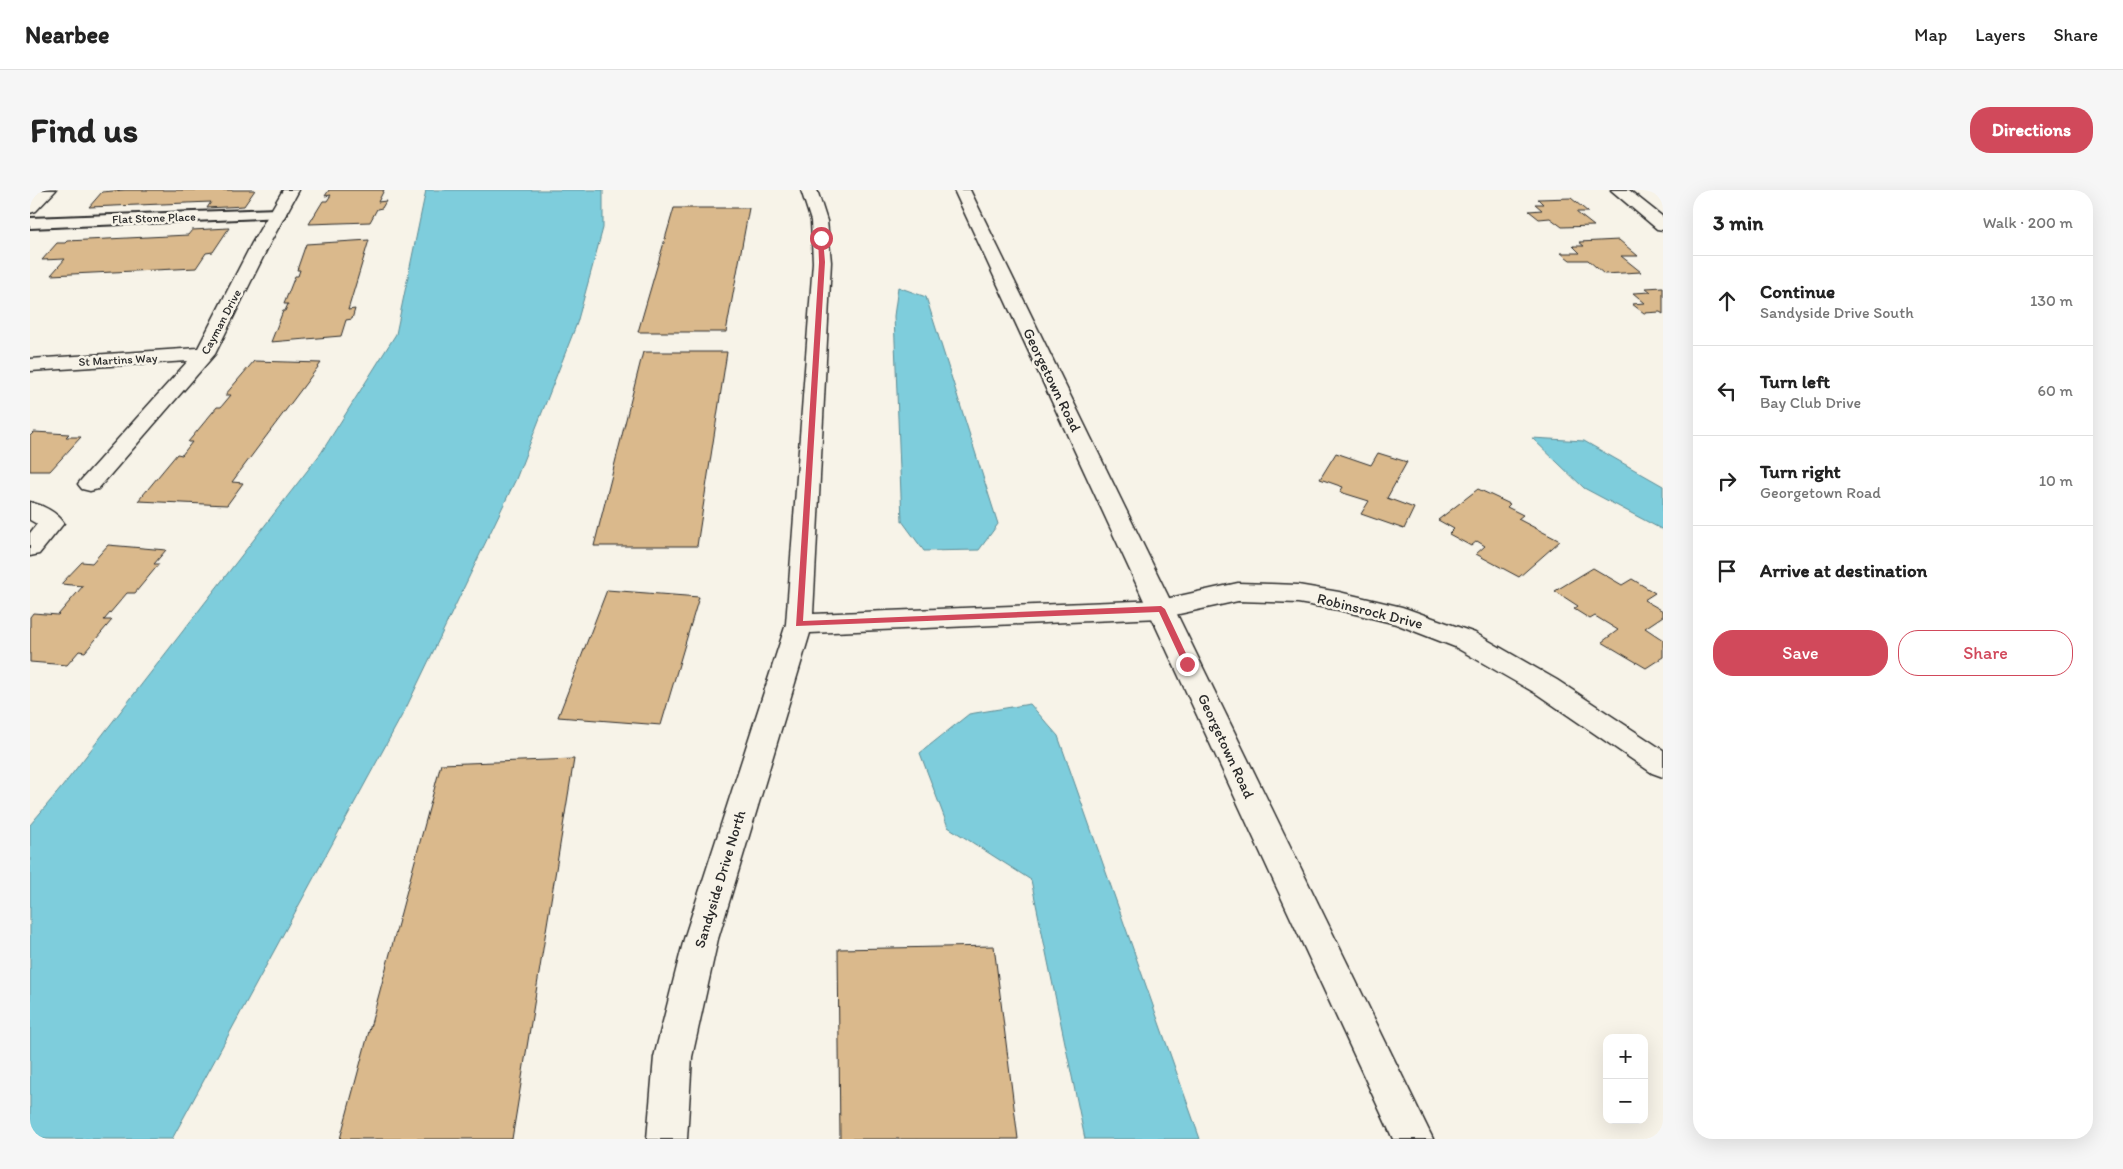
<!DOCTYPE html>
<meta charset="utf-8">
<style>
body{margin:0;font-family:Itim,sans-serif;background:#f6f6f6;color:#222}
.controls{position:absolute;right:15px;bottom:15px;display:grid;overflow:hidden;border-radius:10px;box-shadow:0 5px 20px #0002}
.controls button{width:45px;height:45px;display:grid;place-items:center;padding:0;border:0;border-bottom:1px solid #e0e0e0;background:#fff;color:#222;font:25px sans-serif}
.stop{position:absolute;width:15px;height:15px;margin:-11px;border:4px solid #d1495b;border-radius:50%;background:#fff}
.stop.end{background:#d1495b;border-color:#fff;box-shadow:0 1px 5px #0008}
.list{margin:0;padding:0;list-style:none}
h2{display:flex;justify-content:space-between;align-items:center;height:65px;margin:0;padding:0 20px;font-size:21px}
h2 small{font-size:16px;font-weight:400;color:#767676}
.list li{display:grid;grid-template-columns:32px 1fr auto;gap:15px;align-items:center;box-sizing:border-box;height:90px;padding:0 20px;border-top:1px solid #e0e0e0}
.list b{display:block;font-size:19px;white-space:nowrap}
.list p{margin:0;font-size:16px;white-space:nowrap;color:#767676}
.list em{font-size:16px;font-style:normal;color:#767676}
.actions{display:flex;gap:10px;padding:15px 20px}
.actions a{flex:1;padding:11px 0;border:1px solid #d1495b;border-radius:20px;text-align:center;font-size:18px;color:#d1495b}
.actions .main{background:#d1495b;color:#fff}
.icon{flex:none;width:28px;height:28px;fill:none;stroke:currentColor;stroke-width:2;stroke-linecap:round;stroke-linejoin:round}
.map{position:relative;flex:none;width:1633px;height:949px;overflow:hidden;border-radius:20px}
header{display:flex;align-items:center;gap:30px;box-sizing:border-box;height:70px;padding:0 25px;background:#fff;border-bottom:1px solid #e0e0e0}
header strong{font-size:24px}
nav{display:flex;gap:28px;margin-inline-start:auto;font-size:18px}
.intro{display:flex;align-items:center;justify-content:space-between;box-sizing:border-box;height:120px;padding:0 30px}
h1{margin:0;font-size:35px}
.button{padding:12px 22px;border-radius:20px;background:#d1495b;color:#fff;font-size:18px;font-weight:700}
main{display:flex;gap:30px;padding:0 30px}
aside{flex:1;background:#fff;border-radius:20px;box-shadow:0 5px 20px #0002}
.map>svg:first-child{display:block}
.water{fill:#7ecddc;stroke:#5d8c95}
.building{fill:#dab98c;stroke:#2b2b2b}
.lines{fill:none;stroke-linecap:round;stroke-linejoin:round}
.lane-casing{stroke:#2b2b2b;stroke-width:4}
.street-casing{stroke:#2b2b2b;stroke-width:3}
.secondary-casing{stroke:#2b2b2b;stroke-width:3}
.lane{fill:#f7f3e8;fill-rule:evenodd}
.street{fill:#f7f3e8;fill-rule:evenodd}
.secondary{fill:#f7f3e8;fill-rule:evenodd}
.route{fill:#d1495b}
.labels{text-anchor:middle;stroke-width:5;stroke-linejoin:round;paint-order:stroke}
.far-street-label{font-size:12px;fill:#2b2b2b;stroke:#f7f3e8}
.street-label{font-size:15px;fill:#2b2b2b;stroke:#f7f3e8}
</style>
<header>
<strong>Nearbee</strong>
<nav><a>Map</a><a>Layers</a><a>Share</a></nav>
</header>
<div class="intro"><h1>Find us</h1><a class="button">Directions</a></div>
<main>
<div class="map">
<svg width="1633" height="949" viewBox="0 0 1633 949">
<rect width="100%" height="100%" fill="#f7f3e8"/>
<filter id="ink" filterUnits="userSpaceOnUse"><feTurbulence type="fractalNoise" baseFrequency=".02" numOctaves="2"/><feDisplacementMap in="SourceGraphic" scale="10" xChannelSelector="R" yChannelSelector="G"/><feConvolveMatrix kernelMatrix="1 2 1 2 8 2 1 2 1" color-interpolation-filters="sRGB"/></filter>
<g filter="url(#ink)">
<path class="water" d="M396,0H573V38L547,133L486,289L377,516L142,949H0V635L32,597L291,263L366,144Z
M868,97L896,107L968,334L949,360L894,361L872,331L864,126Z
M1502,248L1554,251L1633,296V340L1554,298Z
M1000,514L1028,546L1170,949H1055L1001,690L918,637L890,563L939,524Z"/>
<path class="building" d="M95,0H225L214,16L177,18L181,12L59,17L72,2Z
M299,0H354L348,12L356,11L352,18L347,19L340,32L279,34L293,11H297L301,5L295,6Z
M1541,8L1558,22H1546L1564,36L1532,37L1520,28L1509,29L1499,21L1512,20L1505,14H1513L1508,9Z
M644,18H719L696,142H608Z
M199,38L183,62L176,63L166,78L21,85L35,69L12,70L27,53H35L37,51L158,45L162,40Z
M339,50L318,120L325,119L322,129L316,130L311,146L241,152L253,121H255L258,114H254L265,86H268L270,80H267L276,54Z
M1589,50L1608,66H1591L1611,82L1574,84L1558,70H1540L1531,63H1550L1543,56H1554L1549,52Z
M1633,97V124L1630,122L1614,123L1602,114L1615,113L1603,103L1621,102L1616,98Z
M613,162H697L667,356H564Z
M224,171L291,173L202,292L213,293L197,315L108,311L147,264L152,265L162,252H158L187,217H191L201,205H195Z
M4,242L39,244L36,247H51L20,281H0V246Z
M1306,263L1341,275L1348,263L1377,272L1357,308L1384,318L1374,339L1331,324L1339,311L1310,302L1313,297L1290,289Z
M1448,299L1480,314L1477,317L1493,325L1488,329L1530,351L1489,387L1446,364L1455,356L1447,351L1441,356L1419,344L1424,339L1408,330Z
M78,355L136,360L124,374H129L105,403H97L74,430H82L55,462L49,461L37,475L0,472V427L3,423L28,425L53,396L31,394L52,372L62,373Z
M1563,378L1592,395L1602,389L1625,403L1614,410L1633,421V426L1615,438L1633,450V467L1616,478L1572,452L1588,440L1565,426L1560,429L1544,419L1548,416L1525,401Z
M577,400L669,407L631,535L528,527Z
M544,569L482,949H310L411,574Z
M964,756L988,949H810L808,759Z"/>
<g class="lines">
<g class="lane-casing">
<path id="lane" d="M248,19L254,21L256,24L254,27L0,38V28Z"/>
</g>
<g class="street-casing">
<path id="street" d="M9,0H26L6,21L0,23V9Z
M253,0H269L240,53L185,164L68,299L60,301L52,299L48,294L52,289L158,171L0,181V169L168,158L222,53Z
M771,0H787L797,31L801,72L783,424L1131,410L1208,393L1268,395L1309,402L1372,417L1445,443L1527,490L1633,560V587L1622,583L1507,504L1425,457L1366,434L1309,420L1268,413L1208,411L1131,428L780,443L688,749L662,867L657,949H617L624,867L654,749L756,434L783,72L781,31Z
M1581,0H1599L1633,27V40L1627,39Z
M0,312C12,315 27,322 34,333L9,364L0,366V343L7,334L0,330Z"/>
</g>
<g class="secondary-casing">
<path id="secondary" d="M924,0H940L1403,949H1363Z"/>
</g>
<use href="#lane" class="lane"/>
<use href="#street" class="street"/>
<use href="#secondary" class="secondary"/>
</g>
</g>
<path class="route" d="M791,47L793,48L795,72L773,431L1131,416L1135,419L1161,474L1160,476H1154L1129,422L766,436L789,72L788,48Z"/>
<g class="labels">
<g class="far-street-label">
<text transform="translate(124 28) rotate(-2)" y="4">Flat Stone Place</text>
<text transform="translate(191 132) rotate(-62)" y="4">Cayman Drive</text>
<text transform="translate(88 170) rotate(-3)" y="4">St Martins Way</text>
</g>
<g class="street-label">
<text transform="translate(1022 190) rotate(64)" y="5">Georgetown Road</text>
<text transform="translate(1340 421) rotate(14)" y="5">Robinsrock Drive</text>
<text transform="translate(1196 556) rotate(65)" y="5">Georgetown Road</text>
<text transform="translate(690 689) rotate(-73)" y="5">Sandyside Drive North</text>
</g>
</g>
</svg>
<div class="controls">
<button>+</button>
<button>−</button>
</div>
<div class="stop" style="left:791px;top:48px"></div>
<div class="stop end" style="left:1157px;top:474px"></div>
</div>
<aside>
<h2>3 min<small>Walk · 200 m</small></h2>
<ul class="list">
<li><svg class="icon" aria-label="ahead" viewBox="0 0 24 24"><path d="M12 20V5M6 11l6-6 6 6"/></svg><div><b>Continue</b><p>Sandyside Drive South</p></div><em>130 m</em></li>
<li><svg class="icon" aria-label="left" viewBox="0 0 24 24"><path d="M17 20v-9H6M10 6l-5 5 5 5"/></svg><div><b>Turn left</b><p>Bay Club Drive</p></div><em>60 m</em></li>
<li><svg class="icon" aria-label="right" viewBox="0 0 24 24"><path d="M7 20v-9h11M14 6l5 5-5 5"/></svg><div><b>Turn right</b><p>Georgetown Road</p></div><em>10 m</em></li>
<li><svg class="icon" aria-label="arrive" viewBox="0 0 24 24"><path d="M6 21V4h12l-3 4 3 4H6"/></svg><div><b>Arrive at destination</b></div></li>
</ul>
<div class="actions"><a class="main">Save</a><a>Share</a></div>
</aside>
</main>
